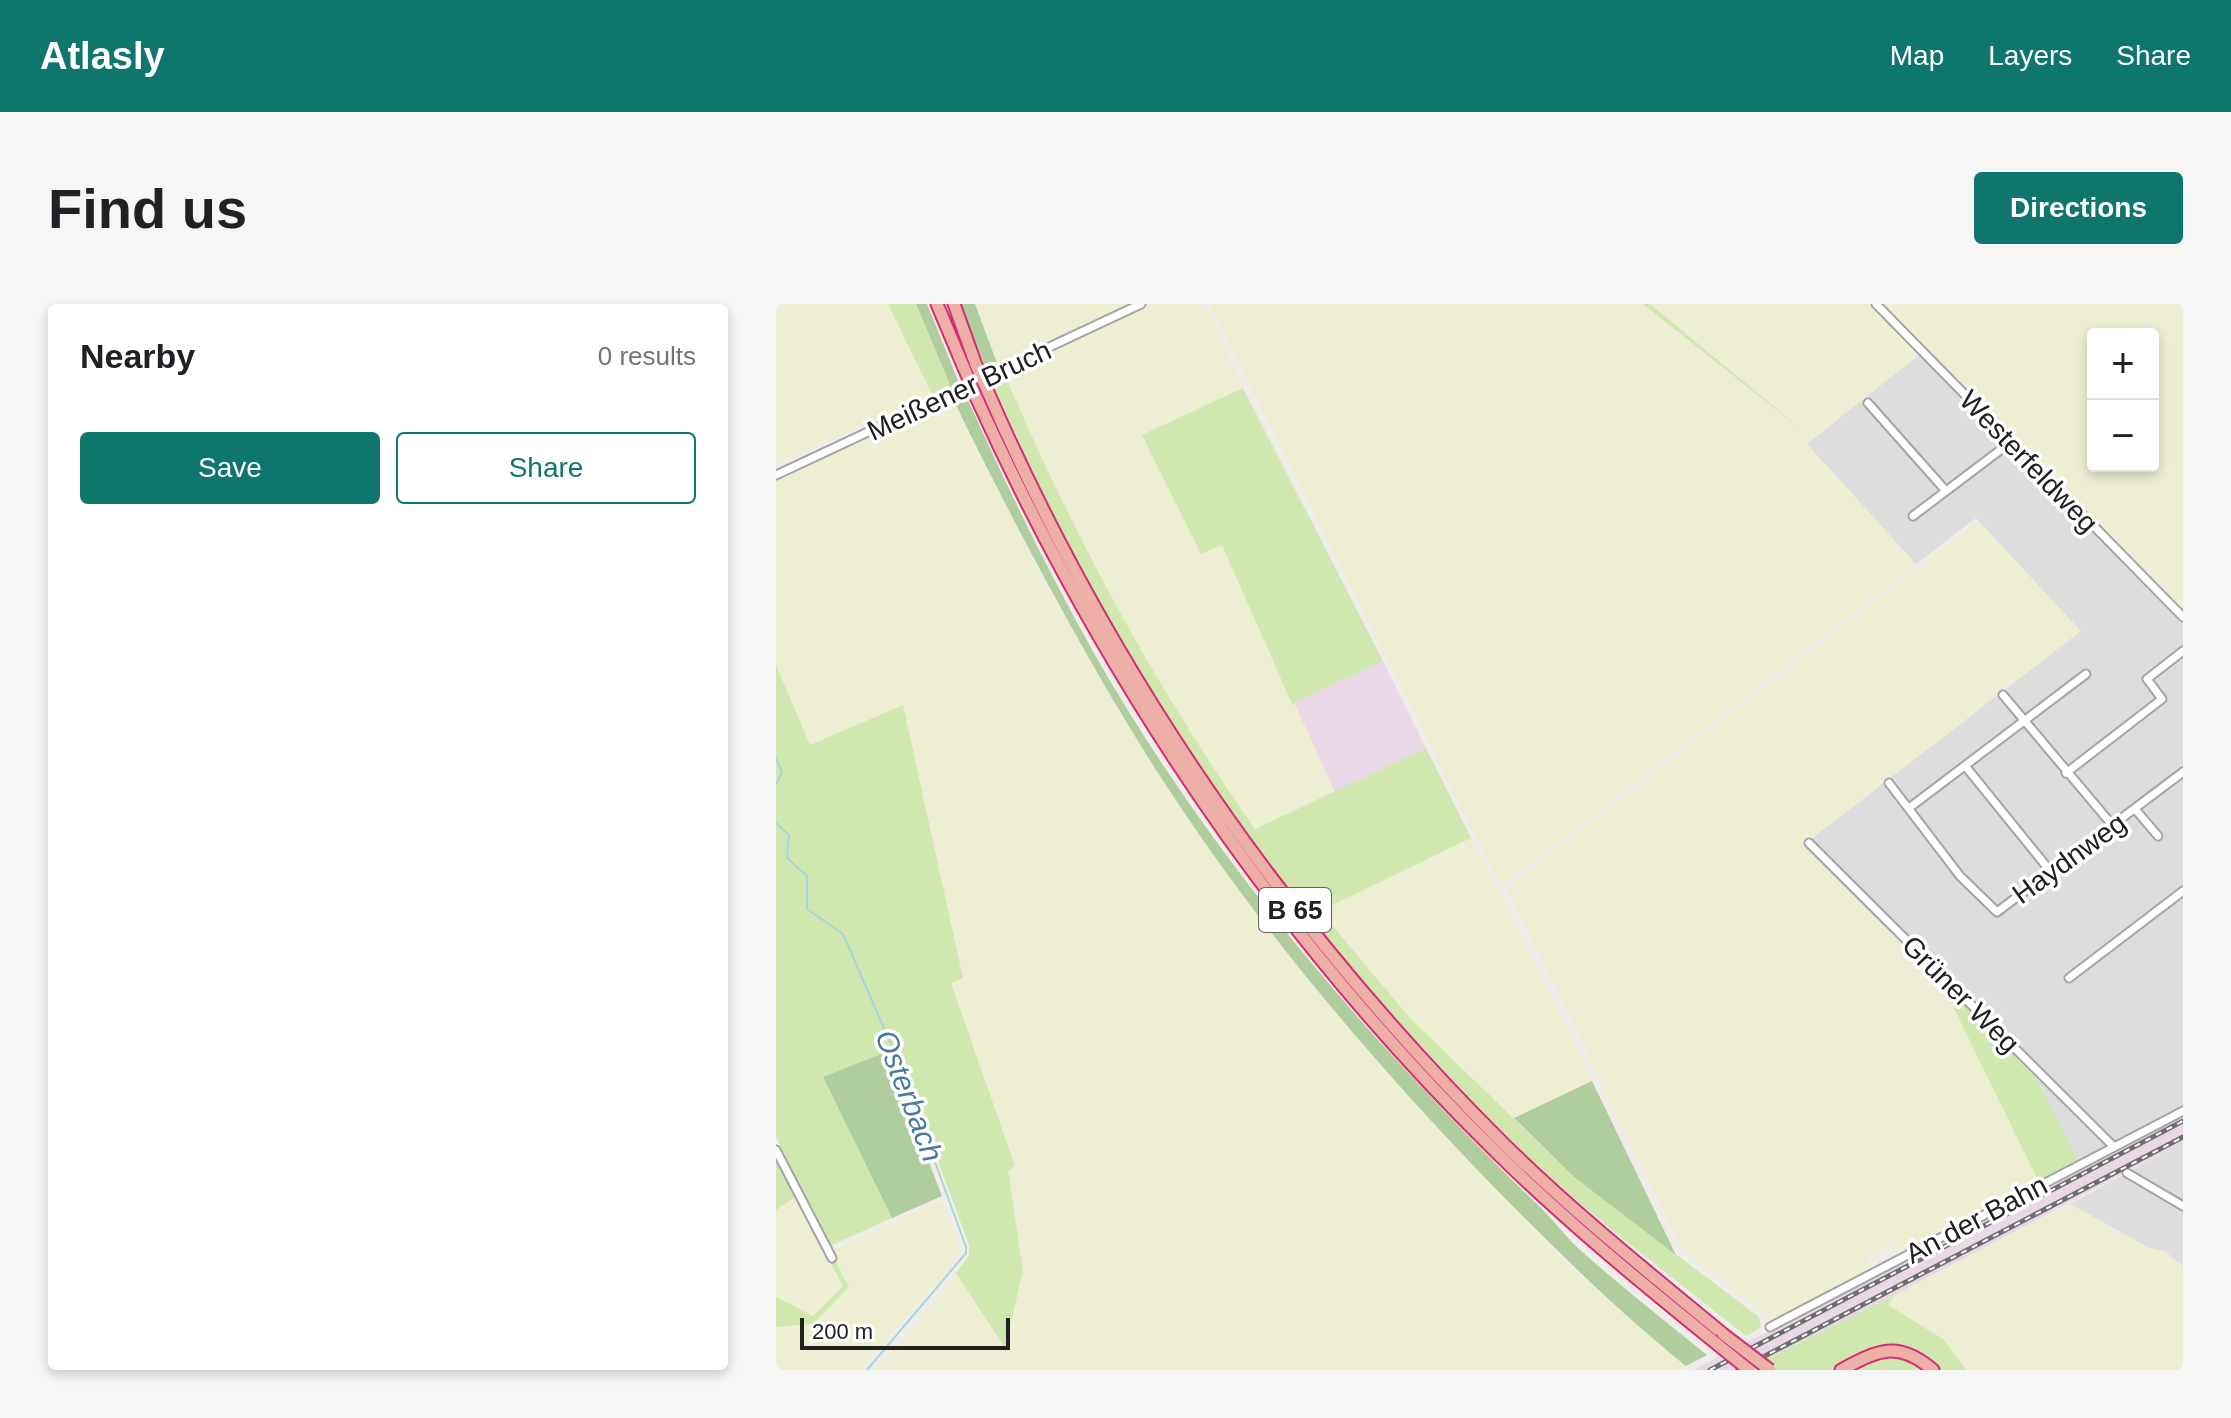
<!DOCTYPE html>
<meta charset="utf-8">
<style>
body{margin:0;font-family:Arial,sans-serif;background:#f6f6f6;color:#202124}
.controls{position:absolute;right:24px;top:24px;display:grid;overflow:hidden;border-radius:8px;box-shadow:0 4px 12px #0003}
.controls button{width:72px;height:72px;display:grid;place-items:center;padding:0;border:0;border-bottom:2px solid #e0e0e0;background:#fff;color:#202124;font:40px sans-serif}
.scale{position:absolute;left:24px;bottom:20px;width:210px;box-sizing:border-box;padding-left:8px;border:4px solid #202020;border-top:0;font-size:22px;line-height:28px;white-space:nowrap;color:#202020;-webkit-text-stroke:6px #fff;paint-order:stroke}
.list{margin:0;padding:0;list-style:none}
h2{display:flex;justify-content:space-between;align-items:center;height:104px;margin:0;padding:0 32px;font-size:34px}
h2 small{font-size:26px;font-weight:400;color:#757577}
.actions{display:flex;gap:16px;padding:24px 32px}
.actions a{flex:1;padding:18px 0;border:2px solid #0f766e;border-radius:8px;text-align:center;font-size:28px;color:#0f766e}
.actions .main{background:#0f766e;color:#fff}
.map{position:relative;flex:none;width:1407px;height:1066px;overflow:hidden;border-radius:8px}
header{display:flex;align-items:center;gap:48px;box-sizing:border-box;height:112px;padding:0 40px;background:#0f766e;color:#fff}
header strong{font-size:38px}
nav{display:flex;gap:44px;margin-inline-start:auto;font-size:28px}
.intro{display:flex;align-items:center;justify-content:space-between;box-sizing:border-box;height:192px;padding:0 48px}
h1{margin:0;font-size:56px}
.button{padding:20px 36px;border-radius:8px;background:#0f766e;color:#fff;font-size:28px;font-weight:700}
main{display:flex;gap:48px;padding:0 48px}
aside{flex:1;background:#fff;border-radius:8px;box-shadow:0 4px 12px #0003}
.map>svg:first-child{display:block}
.residential{fill:#dedddd}
.industrial{fill:#e9d9e7}
.farmland{fill:#eeeed3;fill-rule:evenodd}
.grass{fill:#d0e8af}
.forest{fill:#b0ce9d}
.lines{fill:none;stroke-linecap:round;stroke-linejoin:round}
.stream{stroke:#a9d5dc;stroke-width:2}
.minor-casing{stroke:#a4a4a4;stroke-width:11}
.trunk-casing{stroke:#d52d74;stroke-width:15}
.minor{stroke:#fff;stroke-width:7}
.trunk{stroke:#eeb0a6;stroke-width:11}
.rail-casing{stroke:#6e6e6e;stroke-width:5}
.rail{stroke:#fff;stroke-width:2;stroke-dasharray:6;stroke-linecap:butt}
.trunk-bridge-casing{stroke:#d52d74;stroke-width:15;stroke-linecap:butt}
.trunk-bridge{stroke:#eeb0a6;stroke-width:11}
.labels{text-anchor:middle;stroke-width:7;stroke-linejoin:round;paint-order:stroke}
.shield{fill:#fff;stroke:#636363;stroke-width:2}
.shield-label{font-size:26px;font-weight:bold;fill:#202020}
.street-label{font-size:28px;fill:#202020;stroke:#fff}
.water-label{font-size:30px;font-style:italic;fill:#497a9d;stroke:#fff}
</style>
<header>
<strong>Atlasly</strong>
<nav><a>Map</a><a>Layers</a><a>Share</a></nav>
</header>
<div class="intro"><h1>Find us</h1><a class="button">Directions</a></div>
<main>
<aside>
<h2>Nearby<small>0 results</small></h2>
<ul class="list">
</ul>
<div class="actions"><a class="main">Save</a><a>Share</a></div>
</aside>
<div class="map">
<svg width="1407" height="1066" viewBox="0 0 1407 1066">
<rect width="100%" height="100%" fill="#f0ece7"/>
<path class="residential" d="M1148,47L1407,313V812L1307,865L1260,773L1029,539L1304,327L1200,214L1140,260L1030,140Z
M1407,838V962L1388,947L1373,944L1294,900Z"/>
<path class="industrial" d="M607,357L650,444L559,488L516,400Z
M1407,812V838L1119,991L969,1066H917Z"/>
<path class="farmland" d="M0,0H112L156,91L0,159Z
M199,0H355L222,62Z
M372,0H419L428,6L434,11L467,84L366,132L426,250L446,241L559,488L480,525L422,444L333,294L273,175L228,69Z
M434,0H867L1016,119L874,0H1093L1143,51L1031,140L1140,260L730,579L724,580Z
M1103,0H1407V313ZM1317,30H1377V162H1317Z
M176,93L269,279L355,426L492,624L687,851L799,966L910,1062L902,1066H100L182,972L229,1043L247,966L232,866L238,862L175,678L187,674L127,402L34,441L0,361V176Z
M1202,217L1305,327L1030,539L1164,676L1267,886L1128,955L1117,937L1091,952L1100,970L1003,1017L997,1016L907,945L731,584Z
M695,534L816,777L738,814L634,714L544,607Z
M20,892L67,982L37,1012L0,993V906Z
M161,899L168,901L185,950L84,1066H0V1023L37,1020L73,983L57,952L59,945Z
M1294,900L1373,944L1388,947L1407,962V1066H1190L1167,1035L1111,1001L1119,991Z"/>
<path class="grass" d="M112,0H140L175,83L156,91Z
M867,0H874L1032,131Z
M228,69C298,233 377,379 479,525L650,444L695,534L544,607L634,714L798,873L983,1013L985,1023L970,1032C910,984 849,938 791,888C744,848 701,802 659,757C518,608 394,437 300,255C269,196 242,135 215,75Z
M467,84L607,357L516,400L446,241L425,250L366,131Z
M0,361L34,441L127,401L187,674L175,679L239,862L232,867L247,966L229,1044L180,969L193,952V941L121,746L47,773L116,914L54,942L0,833Z
M1164,676L1260,773L1307,865L1267,886Z
M0,850L20,892L0,906Z
M59,956L73,983L37,1020L0,1023V993L37,1012L67,982L54,958Z
M1119,991L1112,1001L1167,1035L1190,1066H969Z"/>
<path class="forest" d="M140,0H151L183,79L175,83Z
M184,0H199L222,62L211,67Z
M188,87C229,179 273,270 323,358C441,562 596,741 765,904C778,917 789,932 803,945C844,982 888,1016 931,1051L910,1062C839,1005 776,942 712,877C579,739 453,588 354,424C289,316 231,206 176,93Z
M110,748L166,892L116,914L47,773Z
M816,777L900,951L798,873L738,814Z"/>
<g class="lines">
<path class="stream" d="M0,454L6,469L0,480
M0,519L13,531L11,554L31,572V605L67,630L121,754L190,943V949L91,1066"/>
<g class="minor-casing">
<path id="minor" d="M1100,0L1407,313
M1092,99L1170,187
M0,171L365,0
M1137,212L1235,138
M1227,391L1337,522
M1190,463L1275,568
M1290,469L1386,395L1371,375L1407,347
M1113,479L1184,572L1221,608L1407,468
M1133,504L1310,370
M1359,505L1382,532
M1033,539L1337,842
M1293,674L1407,587
M0,846L56,954
M1351,869L1407,902
M994,1023L1407,807"/>
</g>
<g class="trunk-casing">
<path id="trunk" d="M161,0L188,64
M178,0L200,61
M212,88C335,370 509,622 727,839C796,907 872,968 947,1030
M200,93C328,375 499,631 721,849C789,916 862,976 936,1036
M1065,1066C1102,1046 1122,1036 1157,1066"/>
</g>
<use href="#minor" class="minor"/>
<use href="#trunk" class="trunk"/>
<g class="rail-casing">
<path id="rail" d="M934,1066L1407,817
M962,1066L1407,833"/>
</g>
<use href="#rail" class="rail"/>
<g class="trunk-bridge-casing">
<path id="trunk-bridge" d="M200,61L212,88
M188,64L200,93
M947,1030L994,1066
M936,1036L973,1066"/>
</g>
<use href="#trunk-bridge" class="trunk-bridge"/>
</g>
<g class="labels">
<rect class="shield" x="483" y="584" width="72" height="44" rx="6"/>
<g class="shield-label">
<text x="519" y="615">B 65</text>
</g>
<g class="street-label">
<text transform="translate(183 86) rotate(-25)" y="10">Meißener Bruch</text>
<text transform="translate(1253 157) rotate(46)" y="10">Westerfeldweg</text>
<text transform="translate(1293 554) rotate(-36)" y="10">Haydnweg</text>
<text transform="translate(1185 690) rotate(45)" y="10">Grüner Weg</text>
<text transform="translate(1200 915) rotate(-28)" y="10">An der Bahn</text>
</g>
<g class="water-label">
<text transform="translate(133 792) rotate(69)" y="10">Osterbach</text>
</g>
</g>
</svg>
<div class="controls">
<button>+</button>
<button>−</button>
</div>
<div class="scale">200 m</div>
</div>
</main>
